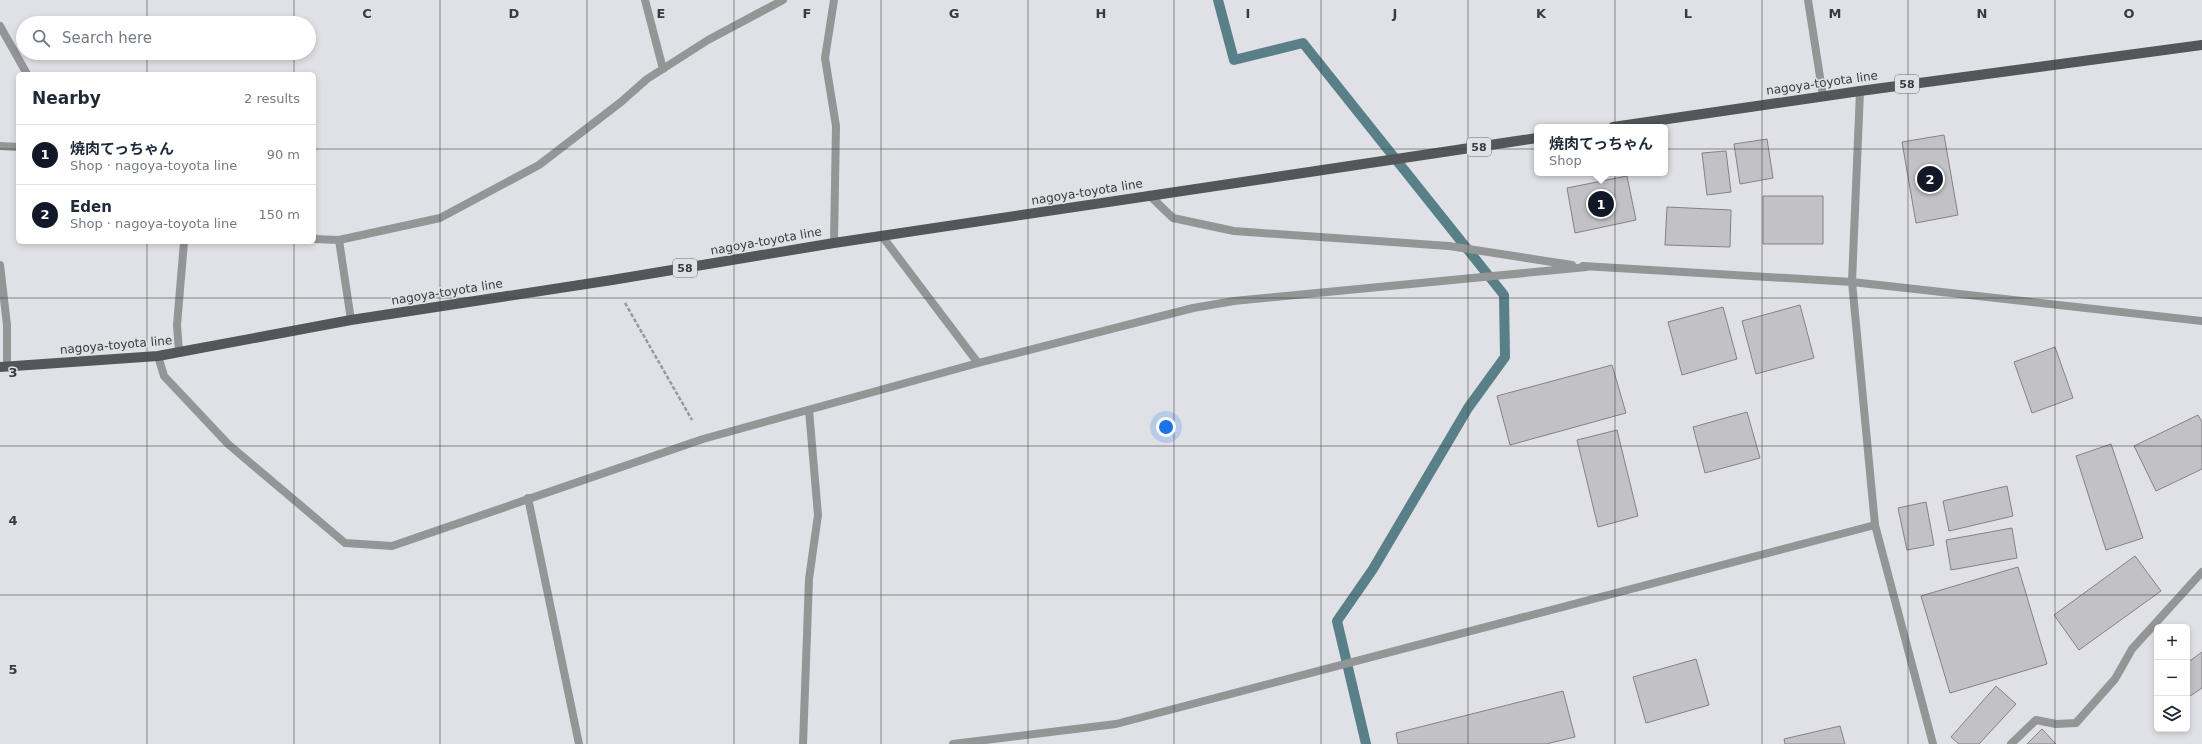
<!DOCTYPE html>
<meta charset="utf-8">
<style>
body{margin:0;font-family:"DejaVu Sans","Noto Sans JP",sans-serif;background:#f2f2f3;color:#1f2937}
.controls{position:absolute;right:12px;bottom:12px;display:grid;overflow:hidden;border-radius:6px;box-shadow:0 2px 6px #0003}
.controls button{width:36px;height:36px;display:grid;place-items:center;padding:0;border:0;border-bottom:1px solid #e0e1e3;background:#fff;color:#1f2937;font:20px sans-serif}
.you{position:absolute;left:1166px;top:427px;width:14px;height:14px;margin:-10px;border:3px solid #fff;border-radius:50%;background:#1a73e8;box-shadow:0 0 0 6px #1a73e833}
.badge{display:grid;place-items:center;width:26px;height:26px;border-radius:50%;background:#111827;color:#fff;font-size:13px;font-weight:700}
.pin{position:absolute;translate:-50% -50%;border:2px solid #fff;box-shadow:0 1px 4px #0006}
.popup{position:absolute;left:1534px;top:124px;width:134px;height:52px;box-sizing:border-box;display:grid;place-content:center;border-radius:6px;background:#fff;filter:drop-shadow(0 1px 3px #0005);font-size:13px;white-space:nowrap;color:#747a83}
.popup b{font-size:15px;color:#1f2937}
.popup::after{content:'';position:absolute;left:50%;top:100%;margin-left:-8px;border:8px solid transparent;border-top-color:#fff}
.list{margin:0;padding:0;list-style:none}
h2{display:flex;justify-content:space-between;align-items:center;height:52px;margin:0;padding:0 16px;font-size:17px}
h2 small{font-size:13px;font-weight:400;color:#747a83}
.list li{display:grid;grid-template-columns:26px 1fr auto;gap:12px;align-items:center;box-sizing:border-box;height:60px;padding:0 16px;border-top:1px solid #e0e1e3}
.list b{display:block;font-size:15px;white-space:nowrap}
.list p{margin:0;font-size:13px;white-space:nowrap;color:#747a83}
.list em{font-size:13px;font-style:normal;color:#747a83}
.icon{flex:none;width:22px;height:22px;fill:none;stroke:currentColor;stroke-width:2;stroke-linecap:round;stroke-linejoin:round}
.map{position:relative;flex:none;width:2202px;height:744px;overflow:hidden}
.search{position:absolute;background:#fff;box-shadow:0 2px 6px #0003;left:16px;top:16px;width:300px;height:44px;display:flex;align-items:center;gap:10px;box-sizing:border-box;padding:0 14px;border-radius:22px;color:#747a83;font-size:15px}
.panel{position:absolute;background:#fff;box-shadow:0 2px 6px #0003;left:16px;top:72px;width:300px;height:172px;border-radius:6px}
.map>svg:first-child{display:block}
.lines{fill:none;stroke-linecap:round;stroke-linejoin:round}
.stream{stroke:#597f88;stroke-width:10}
.building{fill:#c2c1c5;stroke:#838286}
.path{stroke:#98999d;stroke-width:2.5;stroke-dasharray:4 2;stroke-linecap:butt}
.service{stroke:#939596;stroke-width:8}
.minor{stroke:#939596;stroke-width:8}
.primary{stroke:#535759;stroke-width:10}
.grid{fill:none;stroke:#3a3b3d;stroke-width:1;stroke-opacity:0.55}
.labels{text-anchor:middle;stroke-width:3;stroke-linejoin:round;paint-order:stroke}
.shield{fill:#e0e1e6;stroke:#6c6d70;stroke-width:1}
.shield-label{font-size:11px;font-weight:bold;fill:#3a3b3d}
.street-label{font-size:12px;fill:#3a3b3d;stroke:#e0e1e6}
.grid-label{font-size:13px;text-anchor:middle;font-weight:bold;fill:#3a3b3d;stroke:#e0e1e6;stroke-width:3;stroke-linejoin:round;paint-order:stroke}
</style>
<div class="map">
<svg width="2202" height="744" viewBox="0 0 2202 744">
<rect width="100%" height="100%" fill="#e0e1e6"/>
<g class="lines">
<path class="stream" d="M1218,0L1234,60L1303,43L1504,295L1505,357L1468,408L1373,569L1337,621L1366,744"/>
</g>
<path class="building" d="M1944,135L1958,215L1916,223L1902,142Z
M1767,139L1773,178L1740,184L1734,144Z
M1726,151L1731,192L1707,195L1702,153Z
M1627,176L1636,220L1575,233L1567,188Z
M1763,196H1823V244H1763Z
M1667,207L1731,210L1730,247L1665,245Z
M1800,305L1814,358L1756,374L1742,321Z
M1723,307L1737,359L1682,375L1668,322Z
M2055,347L2073,398L2032,413L2014,362Z
M1612,365L1626,413L1510,445L1497,396Z
M1747,412L1760,458L1705,473L1693,427Z
M2198,415L2202,422V469L2156,491L2134,446Z
M1617,430L1638,516L1598,527L1577,440Z
M2111,444L2143,538L2106,550L2076,456Z
M2007,486L2013,516L1949,531L1943,501Z
M1926,502L1934,545L1907,550L1898,508Z
M2012,528L2017,558L1951,570L1946,540Z
M2135,556L2161,591L2079,650L2054,615Z
M2018,567L2047,664L1950,693L1921,596Z
M2202,652V688L2187,698V663Z
M1696,659L1709,705L1646,723L1633,677Z
M1996,686L2016,704L1979,744H1959L1951,737Z
M1563,691L1575,737L1546,744H1398L1396,733Z
M1840,726L1845,744H1785L1784,739Z
M2042,729L2056,744H2027Z"/>
<g class="lines">
<path class="path" d="M625,303L692,420"/>
<path class="service" d="M0,265L7,325V367
M179,352L177,325L184,242"/>
<path class="minor" d="M645,0L663,69
M1808,0L1823,96
M0,26L27,74
M1860,91L1852,282L1875,525L1933,744
M0,146L18,147
M1149,195L1173,218L1234,231L1449,246L1572,265
M882,236L978,363
M314,239L339,240L440,218L539,165L621,102L647,79L708,40L783,0
M339,240L351,320
M834,243L836,126L825,58L834,0
M1583,266L1852,282L2202,321
M158,356L164,376L228,444L345,543L392,546L703,439L978,363L1193,308L1234,301L1587,267
M528,498L579,744
M803,744L809,579L818,515L809,410
M953,744L1116,724L1875,525
M2011,744L2036,720L2056,724L2076,723L2115,679L2132,649L2202,572"/>
<path class="primary" d="M1613,127L1860,91L2202,45
M0,367L158,356L351,320L612,280L834,243L1537,138"/>
</g>
<path class="grid" d="M147,0V23M294,0V23M440,0V744M587,0V744M734,0V744M881,0V744M1028,0V744M1174,0V744M1321,0V744M1468,0V744M1615,0V744M1762,0V744M1908,0V744M2055,0V744M147,53V74M294,53V74M0,149H18M314,149H2202M147,242V744M294,242V744M0,298H2202M0,446H2202M0,595H2202"/>
<g class="labels">
<g class="shield">
<rect x="1895" y="75" width="24" height="18" rx="3"/>
<rect x="1467" y="138" width="24" height="18" rx="3"/>
<rect x="673" y="259" width="24" height="18" rx="3"/>
</g>
<g class="shield-label">
<text x="1907" y="88">58</text>
<text x="1479" y="151">58</text>
<text x="685" y="272">58</text>
</g>
<g class="street-label">
<text transform="translate(1822 83) rotate(-8)" y="4">nagoya-toyota line</text>
<text transform="translate(1087 192) rotate(-9)" y="4">nagoya-toyota line</text>
<text transform="translate(766 241) rotate(-10)" y="4">nagoya-toyota line</text>
<text transform="translate(447 292) rotate(-9)" y="4">nagoya-toyota line</text>
<text transform="translate(116 345) rotate(-5)" y="4">nagoya-toyota line</text>
</g>
</g>
<g class="grid-label">
<text x="367" y="18">C</text>
<text x="514" y="18">D</text>
<text x="661" y="18">E</text>
<text x="807" y="18">F</text>
<text x="954" y="18">G</text>
<text x="1101" y="18">H</text>
<text x="1248" y="18">I</text>
<text x="1395" y="18">J</text>
<text x="1541" y="18">K</text>
<text x="1688" y="18">L</text>
<text x="1835" y="18">M</text>
<text x="1982" y="18">N</text>
<text x="2129" y="18">O</text>
<text x="13" y="377">3</text>
<text x="13" y="525">4</text>
<text x="13" y="674">5</text>
</g>
</svg>
<div class="controls">
<button>+</button>
<button>−</button>
<button><svg class="icon" aria-label="layers" viewBox="0 0 24 24"><path d="M12 4l9 5-9 5-9-5zM3 14l9 5 9-5"/></svg></button>
</div>
<div class="you"></div>
<div class="pin badge" style="left:1601px;top:204px">1</div>
<div class="popup"><b>焼肉てっちゃん</b>Shop</div>
<div class="pin badge" style="left:1930px;top:179px">2</div>
<div class="search"><svg class="icon" aria-label="search" viewBox="0 0 24 24"><circle cx="10" cy="10" r="6"/><path d="M15 15l6 6"/></svg>Search here</div>
<section class="panel">
<h2>Nearby<small>2 results</small></h2>
<ul class="list">
<li><span class="badge">1</span><div><b>焼肉てっちゃん</b><p>Shop · nagoya-toyota line</p></div><em>90 m</em></li>
<li><span class="badge">2</span><div><b>Eden</b><p>Shop · nagoya-toyota line</p></div><em>150 m</em></li>
</ul>
</section>
</div>
